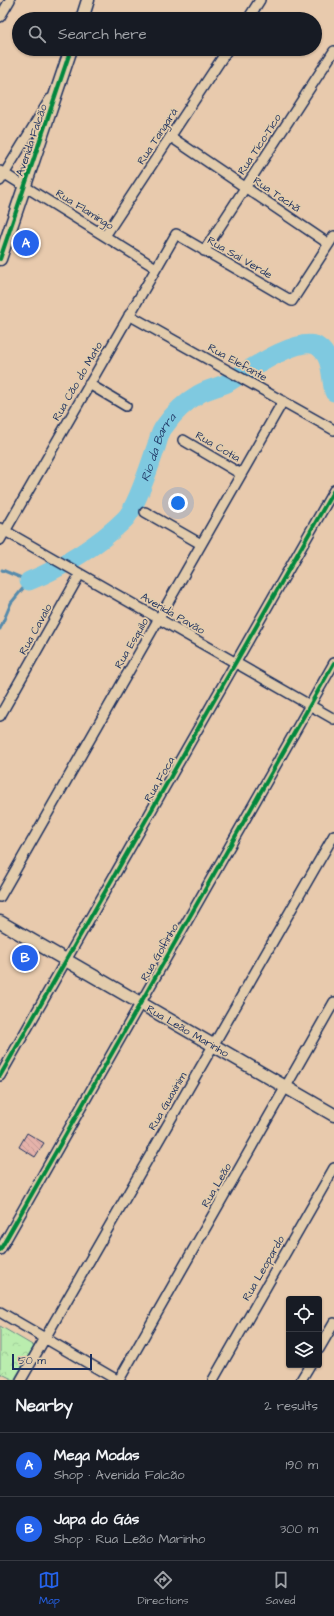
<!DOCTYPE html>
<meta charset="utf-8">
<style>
body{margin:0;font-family:"Architects Daughter",sans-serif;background:#242831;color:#f1f3f6}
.controls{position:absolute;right:12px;bottom:12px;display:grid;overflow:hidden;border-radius:4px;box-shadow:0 1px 3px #0004}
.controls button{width:36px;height:36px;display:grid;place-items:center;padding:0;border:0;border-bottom:1px solid #363941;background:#171b24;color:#f1f3f6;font:20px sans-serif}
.scale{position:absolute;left:12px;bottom:10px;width:80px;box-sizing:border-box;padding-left:4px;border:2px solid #1b2f5e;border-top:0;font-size:11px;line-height:14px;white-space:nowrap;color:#1b2f5e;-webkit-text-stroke:3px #e3ccac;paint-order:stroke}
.you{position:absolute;left:178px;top:503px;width:14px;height:14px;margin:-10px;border:3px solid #fff;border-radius:50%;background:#1a73e8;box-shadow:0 0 0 6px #1a73e833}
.badge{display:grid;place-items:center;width:26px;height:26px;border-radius:50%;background:#2563eb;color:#fff;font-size:13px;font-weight:700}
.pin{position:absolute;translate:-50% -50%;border:2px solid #fff;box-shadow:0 1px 4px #0006}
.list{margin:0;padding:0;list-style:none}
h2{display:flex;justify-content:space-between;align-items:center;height:52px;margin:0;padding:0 16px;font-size:17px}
h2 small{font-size:13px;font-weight:400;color:#9ea1a6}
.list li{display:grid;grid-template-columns:26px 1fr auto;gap:12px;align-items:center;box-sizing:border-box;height:64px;padding:0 16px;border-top:1px solid #363941}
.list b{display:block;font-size:15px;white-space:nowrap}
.list p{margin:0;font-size:13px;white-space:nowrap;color:#9ea1a6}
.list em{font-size:13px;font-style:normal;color:#9ea1a6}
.icon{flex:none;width:22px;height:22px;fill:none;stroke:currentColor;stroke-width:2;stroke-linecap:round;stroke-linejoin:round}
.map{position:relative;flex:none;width:334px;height:1380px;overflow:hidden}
.search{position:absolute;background:#171b24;box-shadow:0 1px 3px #0004;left:12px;right:12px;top:12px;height:44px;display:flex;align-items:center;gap:10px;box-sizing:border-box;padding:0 14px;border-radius:22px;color:#9ea1a6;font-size:15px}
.sheet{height:180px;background:#171b24}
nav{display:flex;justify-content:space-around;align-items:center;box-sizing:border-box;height:56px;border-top:1px solid #363941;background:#171b24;font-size:11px;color:#9ea1a6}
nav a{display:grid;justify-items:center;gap:2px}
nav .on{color:#2563eb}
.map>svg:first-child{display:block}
.forest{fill:url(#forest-crowns);stroke:#6a8e86}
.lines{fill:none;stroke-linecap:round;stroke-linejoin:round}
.stream{stroke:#578bac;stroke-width:3}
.river{stroke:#7fc9e0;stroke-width:19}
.building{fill:url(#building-back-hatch);stroke:#1b2f5e}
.street-casing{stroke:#1b2f5e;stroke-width:12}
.secondary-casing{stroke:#1b2f5e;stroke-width:15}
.street{stroke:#e3ccac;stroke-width:9}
.secondary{stroke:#e3ccac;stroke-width:12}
.cycleway-casing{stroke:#e3ccac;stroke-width:6}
.cycleway{stroke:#00873e;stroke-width:4}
.labels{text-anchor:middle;stroke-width:3.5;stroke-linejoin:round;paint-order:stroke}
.street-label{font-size:11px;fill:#1b2f5e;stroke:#e3ccac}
.water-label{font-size:12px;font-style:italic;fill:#253e6b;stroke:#e3ccac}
</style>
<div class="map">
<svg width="334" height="1380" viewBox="0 0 334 1380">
<defs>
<pattern id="forest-crowns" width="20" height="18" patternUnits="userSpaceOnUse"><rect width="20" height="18" fill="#baedae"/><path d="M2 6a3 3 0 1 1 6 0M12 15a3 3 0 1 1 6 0" fill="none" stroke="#9fcc98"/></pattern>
<pattern id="building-back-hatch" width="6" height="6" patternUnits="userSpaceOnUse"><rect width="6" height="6" fill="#e5b2aa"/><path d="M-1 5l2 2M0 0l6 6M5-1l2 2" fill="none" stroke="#c49995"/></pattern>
</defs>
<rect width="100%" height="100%" fill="#e8caad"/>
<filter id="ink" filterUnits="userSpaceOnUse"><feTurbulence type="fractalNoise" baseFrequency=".025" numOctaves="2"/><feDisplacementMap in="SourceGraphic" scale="8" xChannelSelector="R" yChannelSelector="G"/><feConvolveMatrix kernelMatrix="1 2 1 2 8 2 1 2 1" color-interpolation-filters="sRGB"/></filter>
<g filter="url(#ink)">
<path class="forest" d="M0,1326L34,1346L14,1380L0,1373Z"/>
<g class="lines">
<path class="stream" d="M0,629L11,603L29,581L2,570"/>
<path class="river" id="s1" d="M29,581C62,568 100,544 125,519C136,508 150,465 155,450C158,443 159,433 164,427C173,414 185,402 199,394C207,389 218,387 227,383C244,373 299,335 317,346C333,356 330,377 334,392"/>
</g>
<path class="building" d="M27,1133L44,1143L35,1157L19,1147Z"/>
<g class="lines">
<g class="street-casing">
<path id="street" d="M0,17L10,0
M248,19L260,0
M171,137L329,244
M0,171L156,268
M0,181L50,99
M105,236L228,49
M204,251L334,51
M129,315L334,430
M89,384L126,406
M183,440L241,474
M145,512L201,544
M0,528L334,719
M0,540L176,234L292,301L334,236
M0,716L80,574
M0,897L283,401
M0,1076L334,490
M0,1250L334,663
M0,1312L117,1380
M319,1349L334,1323
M21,1380L334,835
M119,1380L334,1002
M213,1380L334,1168
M301,1380L310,1365"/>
</g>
<g class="secondary-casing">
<g id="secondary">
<path d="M82,19L88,0"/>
<path d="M0,259L71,49"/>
<path id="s2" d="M0,922L334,1115"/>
</g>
</g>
<use href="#street" class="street"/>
<use href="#secondary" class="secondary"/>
<g class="cycleway-casing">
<path id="cycleway" d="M0,259L71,49
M0,1076L334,490
M0,1250L334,663"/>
</g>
<use href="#cycleway" class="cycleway"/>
</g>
</g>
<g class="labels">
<g class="street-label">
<text transform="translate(157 136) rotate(-57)" y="4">Rua Tangará</text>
<text transform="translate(31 140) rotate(-71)" y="4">Avenida Falcão</text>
<text transform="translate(259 144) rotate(-57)" y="4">Rua Tico-Tico</text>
<text transform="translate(277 194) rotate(34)" y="4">Rua Tachã</text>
<text transform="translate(85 209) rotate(32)" y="4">Rua Flamingo</text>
<text transform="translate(240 257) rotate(30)" y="4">Rua Saí Verde</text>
<text transform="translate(238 362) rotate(29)" y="4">Rua Elefante</text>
<text transform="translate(77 381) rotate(-60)" y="4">Rua Cão do Mato</text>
<text transform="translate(218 446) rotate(30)" y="4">Rua Cotia</text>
<text transform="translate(173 613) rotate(30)" y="4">Avenida Pavão</text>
<text transform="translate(35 629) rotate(-61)" y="4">Rua Cavalo</text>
<text transform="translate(131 643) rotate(-60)" y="4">Rua Esquilo</text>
<text transform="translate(159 779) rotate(-60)" y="4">Rua Foca</text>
<text transform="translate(159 952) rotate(-60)" y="4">Rua Golfinho</text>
<text dy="4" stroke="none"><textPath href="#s2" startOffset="217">Rua Leão Marinho</textPath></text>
<text transform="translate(167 1101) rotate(-60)" y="4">Rua Guaxinim</text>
<text transform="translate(216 1185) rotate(-60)" y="4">Rua Leão</text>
<text transform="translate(263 1268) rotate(-60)" y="4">Rua Leopardo</text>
</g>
<g class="water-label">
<text dy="4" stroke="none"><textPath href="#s1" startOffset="194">Rio da Barra</textPath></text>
</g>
</g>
</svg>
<div class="controls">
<button><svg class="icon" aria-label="locate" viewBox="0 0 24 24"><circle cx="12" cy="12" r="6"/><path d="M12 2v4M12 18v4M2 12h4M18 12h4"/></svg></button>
<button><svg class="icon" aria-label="layers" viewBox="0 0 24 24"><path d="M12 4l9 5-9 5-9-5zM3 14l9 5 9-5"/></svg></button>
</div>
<div class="scale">50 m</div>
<div class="you"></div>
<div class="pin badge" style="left:26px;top:243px">A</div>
<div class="pin badge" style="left:25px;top:958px">B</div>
<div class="search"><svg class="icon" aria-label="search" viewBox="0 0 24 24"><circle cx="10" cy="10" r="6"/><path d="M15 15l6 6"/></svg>Search here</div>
</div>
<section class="sheet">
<h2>Nearby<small>2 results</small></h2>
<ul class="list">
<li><span class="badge">A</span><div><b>Mega Modas</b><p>Shop · Avenida Falcão</p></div><em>190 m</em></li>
<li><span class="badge">B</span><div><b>Japa do Gás</b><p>Shop · Rua Leão Marinho</p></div><em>300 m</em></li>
</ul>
</section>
<nav>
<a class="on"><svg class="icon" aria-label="map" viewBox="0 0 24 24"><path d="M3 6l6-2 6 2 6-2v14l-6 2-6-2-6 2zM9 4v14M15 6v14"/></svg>Map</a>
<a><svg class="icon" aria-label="directions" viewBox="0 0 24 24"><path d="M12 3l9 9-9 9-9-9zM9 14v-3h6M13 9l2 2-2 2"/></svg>Directions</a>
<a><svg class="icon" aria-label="saved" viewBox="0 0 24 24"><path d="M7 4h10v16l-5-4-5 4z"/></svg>Saved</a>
</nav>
